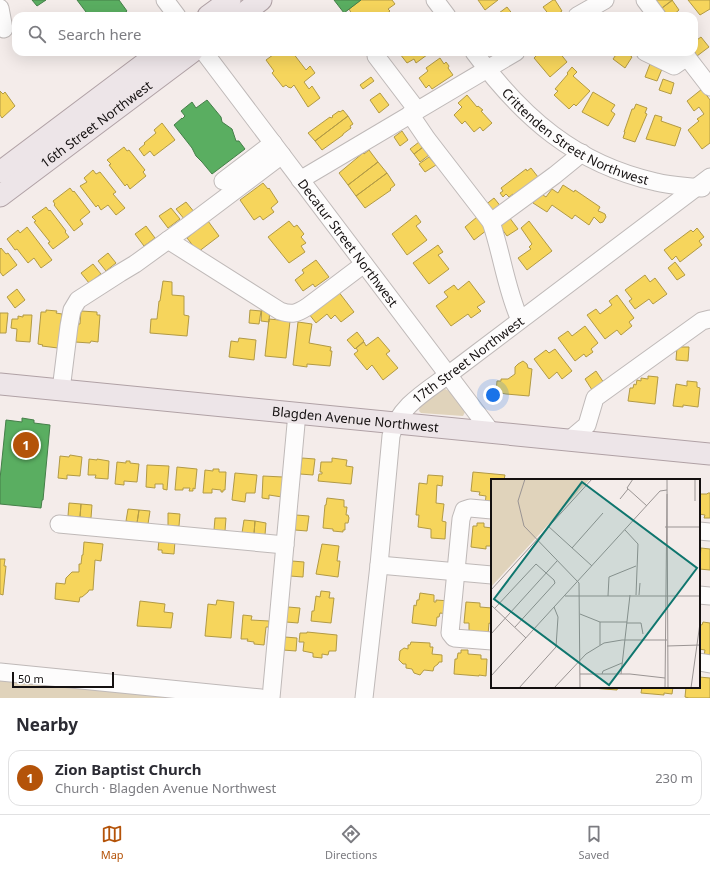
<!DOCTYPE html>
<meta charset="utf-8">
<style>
body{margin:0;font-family:"Noto Sans",sans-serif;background:#f7f7f7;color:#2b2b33}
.scale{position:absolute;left:12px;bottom:10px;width:102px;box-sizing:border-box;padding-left:4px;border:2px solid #141010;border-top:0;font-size:11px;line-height:14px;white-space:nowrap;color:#141010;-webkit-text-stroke:3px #fff;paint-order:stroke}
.you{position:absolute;left:493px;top:395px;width:14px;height:14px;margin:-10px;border:3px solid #fff;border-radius:50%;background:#1a73e8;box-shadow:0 0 0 6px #1a73e833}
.badge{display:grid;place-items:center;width:26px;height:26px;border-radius:50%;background:#b45309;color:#fff;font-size:13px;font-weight:700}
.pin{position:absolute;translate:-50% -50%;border:2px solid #fff;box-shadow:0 1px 4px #0006}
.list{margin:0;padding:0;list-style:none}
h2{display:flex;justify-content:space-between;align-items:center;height:52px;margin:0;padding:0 16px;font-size:17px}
h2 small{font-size:13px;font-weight:400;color:#7c7c81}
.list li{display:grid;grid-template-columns:26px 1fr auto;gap:12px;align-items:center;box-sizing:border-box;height:56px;margin:0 8px 8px;padding:0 8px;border:1px solid #e1e1e2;border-radius:12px}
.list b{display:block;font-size:15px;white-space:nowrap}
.list p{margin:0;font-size:13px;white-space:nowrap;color:#7c7c81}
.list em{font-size:13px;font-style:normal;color:#7c7c81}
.icon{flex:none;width:22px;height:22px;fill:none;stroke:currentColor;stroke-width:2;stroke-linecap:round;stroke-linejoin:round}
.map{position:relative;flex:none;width:710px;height:698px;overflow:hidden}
.search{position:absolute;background:#fff;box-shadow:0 4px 16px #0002;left:12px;right:12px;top:12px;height:44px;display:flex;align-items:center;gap:10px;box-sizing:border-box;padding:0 14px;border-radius:12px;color:#7c7c81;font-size:15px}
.sheet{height:116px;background:#fff}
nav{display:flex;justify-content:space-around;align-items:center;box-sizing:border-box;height:56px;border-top:1px solid #e1e1e2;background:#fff;font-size:11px;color:#7c7c81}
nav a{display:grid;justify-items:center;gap:2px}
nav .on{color:#b45309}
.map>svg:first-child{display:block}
.green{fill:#e0d3bb}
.homes{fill:#f6d55c;stroke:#b29a45}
.public{fill:#5aae61;stroke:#457f49}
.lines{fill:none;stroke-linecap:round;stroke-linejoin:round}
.minor-casing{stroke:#bfb9b8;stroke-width:19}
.major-casing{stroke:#b0a1a5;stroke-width:23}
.minor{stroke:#fdfcfc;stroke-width:17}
.major{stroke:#ede5e8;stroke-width:21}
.labels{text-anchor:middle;stroke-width:4;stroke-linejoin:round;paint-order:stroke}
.street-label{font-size:13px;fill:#141010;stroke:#fff}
.inset-road{fill:none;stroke:#9a9493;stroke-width:1}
.view{fill:#0f766e;fill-opacity:0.15;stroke:#0f766e;stroke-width:2}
.inset-edge{fill:none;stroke:#141010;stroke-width:2}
</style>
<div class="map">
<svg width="710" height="698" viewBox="0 0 710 698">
<rect width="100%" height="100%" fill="#f4ecea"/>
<path class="green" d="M445,389L449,391L464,410L465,412L463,416L421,413L419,411L420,407L442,390Z
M0,677L209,698H0Z"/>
<path class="homes" d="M361,0H392L395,4L388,9L390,11L384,16H353L349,9Z
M478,0H498L485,10Z
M553,0H555L562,11L555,16H550L543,7Z
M656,0H673L662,8Z
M672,0L679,10L672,16H668L662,8Z
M688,0H710V9L700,15Z
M507,7L514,16H495Z
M701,37L709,47L697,56L694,51V42Z
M277,52H295L293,53L306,70L310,66L315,73L304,82L309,89L312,86L320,98L308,107L294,85L291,88L288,87L286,85L283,87L272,73L274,71L266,60Z
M403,52H431L416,63L414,59L407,63L400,54Z
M540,52H559L567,62L550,77L534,58Z
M618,52H626L632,57L625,68L613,59Z
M440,58L444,64L446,62L449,66L448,68L453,75L432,89L429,85L426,88L419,78L428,71L426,68Z
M650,64L662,69L657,81L645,77Z
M572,67L577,72L573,76L590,91L576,106L574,104L569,109L554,95L558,91L555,89L568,74L567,73Z
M371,77L374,81L363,89L360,85Z
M663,79L674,83L671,94L659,90Z
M702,89L710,100V143L702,149L688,130L699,121L697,119L704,114L699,107L694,111L687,101Z
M0,91L3,94L5,92L15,106L2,118L0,115Z
M593,92L615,105L611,111L615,114L608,126L582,112Z
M380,93L389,105L379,113L370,100Z
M467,95L477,107L478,106L483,110L481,111L492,123L483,131L480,127L474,132L465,121L462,124L454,115L462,107L458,103Z
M636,104L647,108L645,113L647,114L635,142L623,138L625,132H624L632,109H634Z
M343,110L348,116L315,141L308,133L330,117L331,118L333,117L332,116L339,111L340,112Z
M655,115L662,117L661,121L681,128L675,146L646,139Z
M348,116L353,124L350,126L351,128L343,134V135L322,150L315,141Z
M162,123L175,140L154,156L150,151L144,156L139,149L145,144L144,143L156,133L154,130Z
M402,131L408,140L400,146L394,137Z
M419,142L423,147L414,154L410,149Z
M124,147L127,151L129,150L145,170L143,172L146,176L130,189L127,184L125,186L109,165L111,164L107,160Z
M423,147L429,155L420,162L414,154Z
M369,150L378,162L348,185L339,173L363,153L364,154Z
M429,157L436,165L425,172L419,164Z
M378,162L387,173L356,196L348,185Z
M531,168L538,177L515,197L513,194L509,197L506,194L503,197L500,193L503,191L501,188L526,169L527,171Z
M93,170L96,174L100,172L116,192L113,194L125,208L116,215L108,205L101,210L98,205L96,207L80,186L87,182L84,178Z
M387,173L395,185L390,189L391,190L365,208L356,196Z
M263,183L268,189L269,188L278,202L271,208L274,212L263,220L260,216L254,220L240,200Z
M563,185L574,192L575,190L600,207L598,211L601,212L605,214L606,217L603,222L600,223L594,217L589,225L575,215L572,219L552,205L547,212L533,203L540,193L546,197L552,189L558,193Z
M70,188L73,192L74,191L90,212L80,220L83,224L74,231L54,205L55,204L53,201Z
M494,198L502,208L492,216L484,206Z
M186,202L195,213L185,220L176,209Z
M46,207L49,211L50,210L66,231L65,232L69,237L53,249L48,243L50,242L34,222L36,221L32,217Z
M171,208L180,219L168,228L159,216Z
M416,215L421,222L416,226L427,240L407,255L392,234Z
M477,217L487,230L474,240L465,227Z
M509,217L518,229L507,236L499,225Z
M208,221L219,236L198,252L187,238Z
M289,221L294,227L297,225L304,234L301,237L306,243L301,246L305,252L289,263L268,237Z
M529,221L552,251L527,270L518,258L531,249L529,247L532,244L521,228Z
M146,226L155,238L144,246L135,234Z
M27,227L52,260L41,268L34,258L28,263L17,249L15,250L7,239L18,230L20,233Z
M697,228L704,237L699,241L702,245L680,262L676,256L672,260L664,250L691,230L693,232Z
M438,245L443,252L438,255L449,269L429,284L413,263Z
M1,248L6,254L8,253L17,265L3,276L0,272V249Z
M108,253L116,263L106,271L98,261Z
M316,260L329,277L315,287L313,284L303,291L295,280L304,273L302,270Z
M675,262L685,275L677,280L668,268Z
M93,264L101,274L89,283L81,273Z
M645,275L650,282L655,278L667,294L653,304L649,299L635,309L629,301L632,299L625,290Z
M163,281L172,282V295L184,296V315L189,316L187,336L150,333L151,319H157L159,301H160Z
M469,281L485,302L477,307L481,311L471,318L468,314L451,326L436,306L448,297L444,292L454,285L458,290Z
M17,289L25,300L15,308L7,297Z
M338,291L354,312L341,322L335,315L331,319L327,314L316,323L309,314Z
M617,295L634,318L629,322L632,326L621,335L617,330L605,339L587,315L596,309L600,314L612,305L609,301Z
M262,306L270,307L269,322L261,321Z
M46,310L57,311L56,313L62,314L58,348L42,346L43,345L38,344L41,312H46Z
M250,310L261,311L259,324L249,323Z
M81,311L97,312V315H100L98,342L91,341L90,343L75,342L77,324H80Z
M0,313H8L6,333H0Z
M23,315H32L30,342L16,341L17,329L11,328L12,319H18V316L23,317Z
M269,319L290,321L286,358L265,356Z
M298,322L312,324L309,343L331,347L330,351H332L330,366L307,364V367L293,365Z
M585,326L598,343L591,349L593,352L586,357L584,354L575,361L558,338L568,331L572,336Z
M357,332L364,341L355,349L347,340Z
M378,337L390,351L386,354L398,368L383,380L372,365L367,370L354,354L358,351L356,348L364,342L366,346Z
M239,338L256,340L254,360L229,357L231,341L238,342Z
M677,347H689L688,361L676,360Z
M555,349L572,371L562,379L557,372L549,379L534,359L546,350L549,353Z
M523,361L527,364L528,368L532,369L529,396L506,394L496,392L497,381H501V379H508L515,374V367L518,364Z
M596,371L604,383L594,393L585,379Z
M648,376L658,377L655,404L628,401L630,388H633L634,384L636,385L637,380L641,381V378L648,379Z
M687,381L697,382V387L700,388L698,407L683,405V407L673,406L676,384L687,386Z
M70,455L82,457L80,476L67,475V479L58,478L60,456L69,457Z
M302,458L315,459L313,475L300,474Z
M332,458L347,460L346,466L353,467L351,484L318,481L319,474H322V472H320L321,462H332Z
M89,459L97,460V459L109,461L108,479L95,478L96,475H88Z
M126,461H130V463L139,464L137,482L124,481V485L115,484L117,462L126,463Z
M147,465L169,466L167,490L163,489V484H155V488L146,487Z
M177,467L197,469L195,489L193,488V491H189L190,488H183V490H175Z
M213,469H219V472H226L225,490H223V492H221V490L212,489V493H203L205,470L213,471Z
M473,472L505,475L504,480H492V504H485L486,496L479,495L480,492L471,491Z
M235,473L257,475L255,493H246L245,502L232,500Z
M428,475L443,476L442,486L437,485L436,503L444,504L442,521L446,522L445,539L431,538V529L418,527L419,515H416L419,483L427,484Z
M263,476L283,477L282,497L269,495V499L262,498Z
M708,493H710V518H704L705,515L699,514V494H707Z
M327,498L344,500V507H347L346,515H348L349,518L348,523H345V530H343V532L333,531V529L323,528L325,505H326Z
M69,503L81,504L80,517L68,516Z
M81,504L92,505L91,518L80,517Z
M128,509L139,510L137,523L126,521Z
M139,510L150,511L148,524L137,523Z
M168,513L180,514L179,526H168Z
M296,515L309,516L307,531L295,530Z
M215,518H226L225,531L214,530Z
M244,520L255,521L254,534L242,533Z
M255,521L266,523L265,535L254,534Z
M477,523H484V527L492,528V546H486V549L471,547L473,526H477Z
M159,540L175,541L174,554L162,553V550H158Z
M84,542L103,544L101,561L95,560L93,590H89L88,592L82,597H80L79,602L55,599L56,583L65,584L66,578L72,572H79V564H81L82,555H83Z
M322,544L339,546L337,561H340L338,577L316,574Z
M701,548L710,549V570L699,569Z
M0,559H5L4,566H6L3,595L0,594Z
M292,561L304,562L303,577L290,576Z
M321,591L330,592L329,598H334L331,623L311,621L312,611H314L316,596L320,597Z
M420,593L434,595V602H436V600L450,601L448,614L440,613L439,617H437L436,626L412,623L414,605L416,606L417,600H419Z
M217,600L234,602L231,638L205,636L208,604L216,605Z
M140,601L165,604L164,612L173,613L171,628L137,626Z
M466,602L480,603V607L492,608V624L489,623L488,635L469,632V623H464Z
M288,607L300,608L298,623L286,622Z
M243,615L252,616L251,620L269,621V627H266L264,645L254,644V642L247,641L248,639H241Z
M703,622L710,623V657L704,656L705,650L699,649V624L702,625Z
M307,632L337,635L336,651H329L328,655L322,654V658L313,657V653L303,651L304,642H299L300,633H307Z
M285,637L297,638L296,651L283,650Z
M411,642L430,643V647H433L432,654L442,655V662H439L438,664L434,667L433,671L424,670L420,675L414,673L412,669L406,668V664H403L399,660L400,651L404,648L408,649V645H410Z
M461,650H468V654L481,655V659H487L486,676L479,675V676L454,674L455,659H457L458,653H461Z
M699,677L710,678V698H689L685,697L686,687H699Z
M592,687H618L617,690L592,688Z
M642,687H673L672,694L664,693V695L641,693Z"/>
<path class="public" d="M32,0H46L37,6Z
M77,0H119L127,11L121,16H89Z
M334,0H361L344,13Z
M207,100L221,117L222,122L232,129L236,141H239L245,149L212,174L202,162L196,156L192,148L174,125L182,118V119L185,116L181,111L192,102L196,108Z
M22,418L34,420V423L50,425L43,500H42L41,508L0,504V479L6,420L22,422Z"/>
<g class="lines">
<g class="minor-casing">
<g id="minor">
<path d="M165,0L177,16"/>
<path d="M435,0L447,16"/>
<path d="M645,0L657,16"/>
<path d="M0,8L4,29"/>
<path d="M577,16L605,0"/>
<path id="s1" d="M204,52L492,433"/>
<path d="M376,52V56L417,110"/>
<path id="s2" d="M474,52C522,117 575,164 656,182C671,186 687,186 702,188"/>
<path d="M645,52L674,66L687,57"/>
<path d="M683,52L710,87"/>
<path d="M410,114L427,139L491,222C502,254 506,289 520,320"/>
<path d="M300,180L516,52"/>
<path d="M223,181L273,143"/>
<path d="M491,222L555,175L582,153"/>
<path d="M168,240L280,311C292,315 296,314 307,307L364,264"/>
<path d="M61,390L69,326L72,310L78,300L120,273L135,264L189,225L282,155"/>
<path d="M568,441L587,425L595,398L702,321L710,319"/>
<path d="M492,510L470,508L464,510L461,519L450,633L454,638L492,641"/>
<path d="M59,524L285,545"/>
<path d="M699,531L710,532"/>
<path d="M379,565L492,575"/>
<path d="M699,595L710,596"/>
<path d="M699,662L710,664"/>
<path d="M0,672L261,698"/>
<path d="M271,698L297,413"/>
<path id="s3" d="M364,698L379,565L391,436C398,407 425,392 448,375L710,177"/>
</g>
</g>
<g class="major-casing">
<g id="major">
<path d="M208,16L230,0"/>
<path d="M240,16L261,0"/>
<path d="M0,172L160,52"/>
<path id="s4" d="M0,196L192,52"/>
<path id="s5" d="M0,384L710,454"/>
</g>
</g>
<use href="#minor" class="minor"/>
<use href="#major" class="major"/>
</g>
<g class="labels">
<g class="street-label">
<text dy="5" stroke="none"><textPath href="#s4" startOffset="120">16th Street Northwest</textPath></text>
<text dy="5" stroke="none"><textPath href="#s2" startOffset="135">Crittenden Street Northwest</textPath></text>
<text dy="5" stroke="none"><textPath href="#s1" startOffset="239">Decatur Street Northwest</textPath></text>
<text dy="5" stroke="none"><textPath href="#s3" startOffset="374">17th Street Northwest</textPath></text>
<text dy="5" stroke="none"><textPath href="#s5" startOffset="357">Blagden Avenue Northwest</textPath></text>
</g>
</g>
<g transform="translate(491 479)">
<rect width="209" height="209" fill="#f4ecea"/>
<path d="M0,0H99L0,108Z" fill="#e0d3bb"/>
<path class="inset-road" d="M34,0L27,22L33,47L88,104L89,209M142,0L136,9L156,27M176,0L177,209M204,0V22M129,20L137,10M57,47L101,87M174,48H209M134,51L147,65L145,116M81,69L112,34M0,111L101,0M148,116L149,104M74,117H209M117,117L118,98L145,87M0,126L35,159M4,129L45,85L63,101L64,104L24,148M89,135L109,143H136M109,143V166M136,144H150L152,155M0,155L66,82M176,167L209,166M89,195H139L174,199M111,195L112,192L131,184M130,195L139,116M0,197L169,12L176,11M28,209L65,168L67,138L63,128M63,209L95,175L113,164L131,161H176M174,209L176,15M200,209L209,144"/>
<path class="view" d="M91,3L206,89L118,206L3,120Z"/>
<rect width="209" height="209" class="inset-edge"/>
</g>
</svg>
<div class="scale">50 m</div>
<div class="you"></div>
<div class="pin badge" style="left:26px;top:445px">1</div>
<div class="search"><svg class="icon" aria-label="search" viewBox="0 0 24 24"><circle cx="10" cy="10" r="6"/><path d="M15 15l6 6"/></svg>Search here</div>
</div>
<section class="sheet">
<h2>Nearby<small></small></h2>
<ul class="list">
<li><span class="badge">1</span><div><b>Zion Baptist Church</b><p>Church · Blagden Avenue Northwest</p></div><em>230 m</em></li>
</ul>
</section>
<nav>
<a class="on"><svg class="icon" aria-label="map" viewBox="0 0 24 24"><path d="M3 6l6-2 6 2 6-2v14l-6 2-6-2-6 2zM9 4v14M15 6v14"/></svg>Map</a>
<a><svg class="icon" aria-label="directions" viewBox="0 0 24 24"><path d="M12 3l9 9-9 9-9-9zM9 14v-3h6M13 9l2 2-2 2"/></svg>Directions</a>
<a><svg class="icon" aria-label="saved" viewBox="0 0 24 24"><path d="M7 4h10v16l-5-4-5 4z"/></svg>Saved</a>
</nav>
